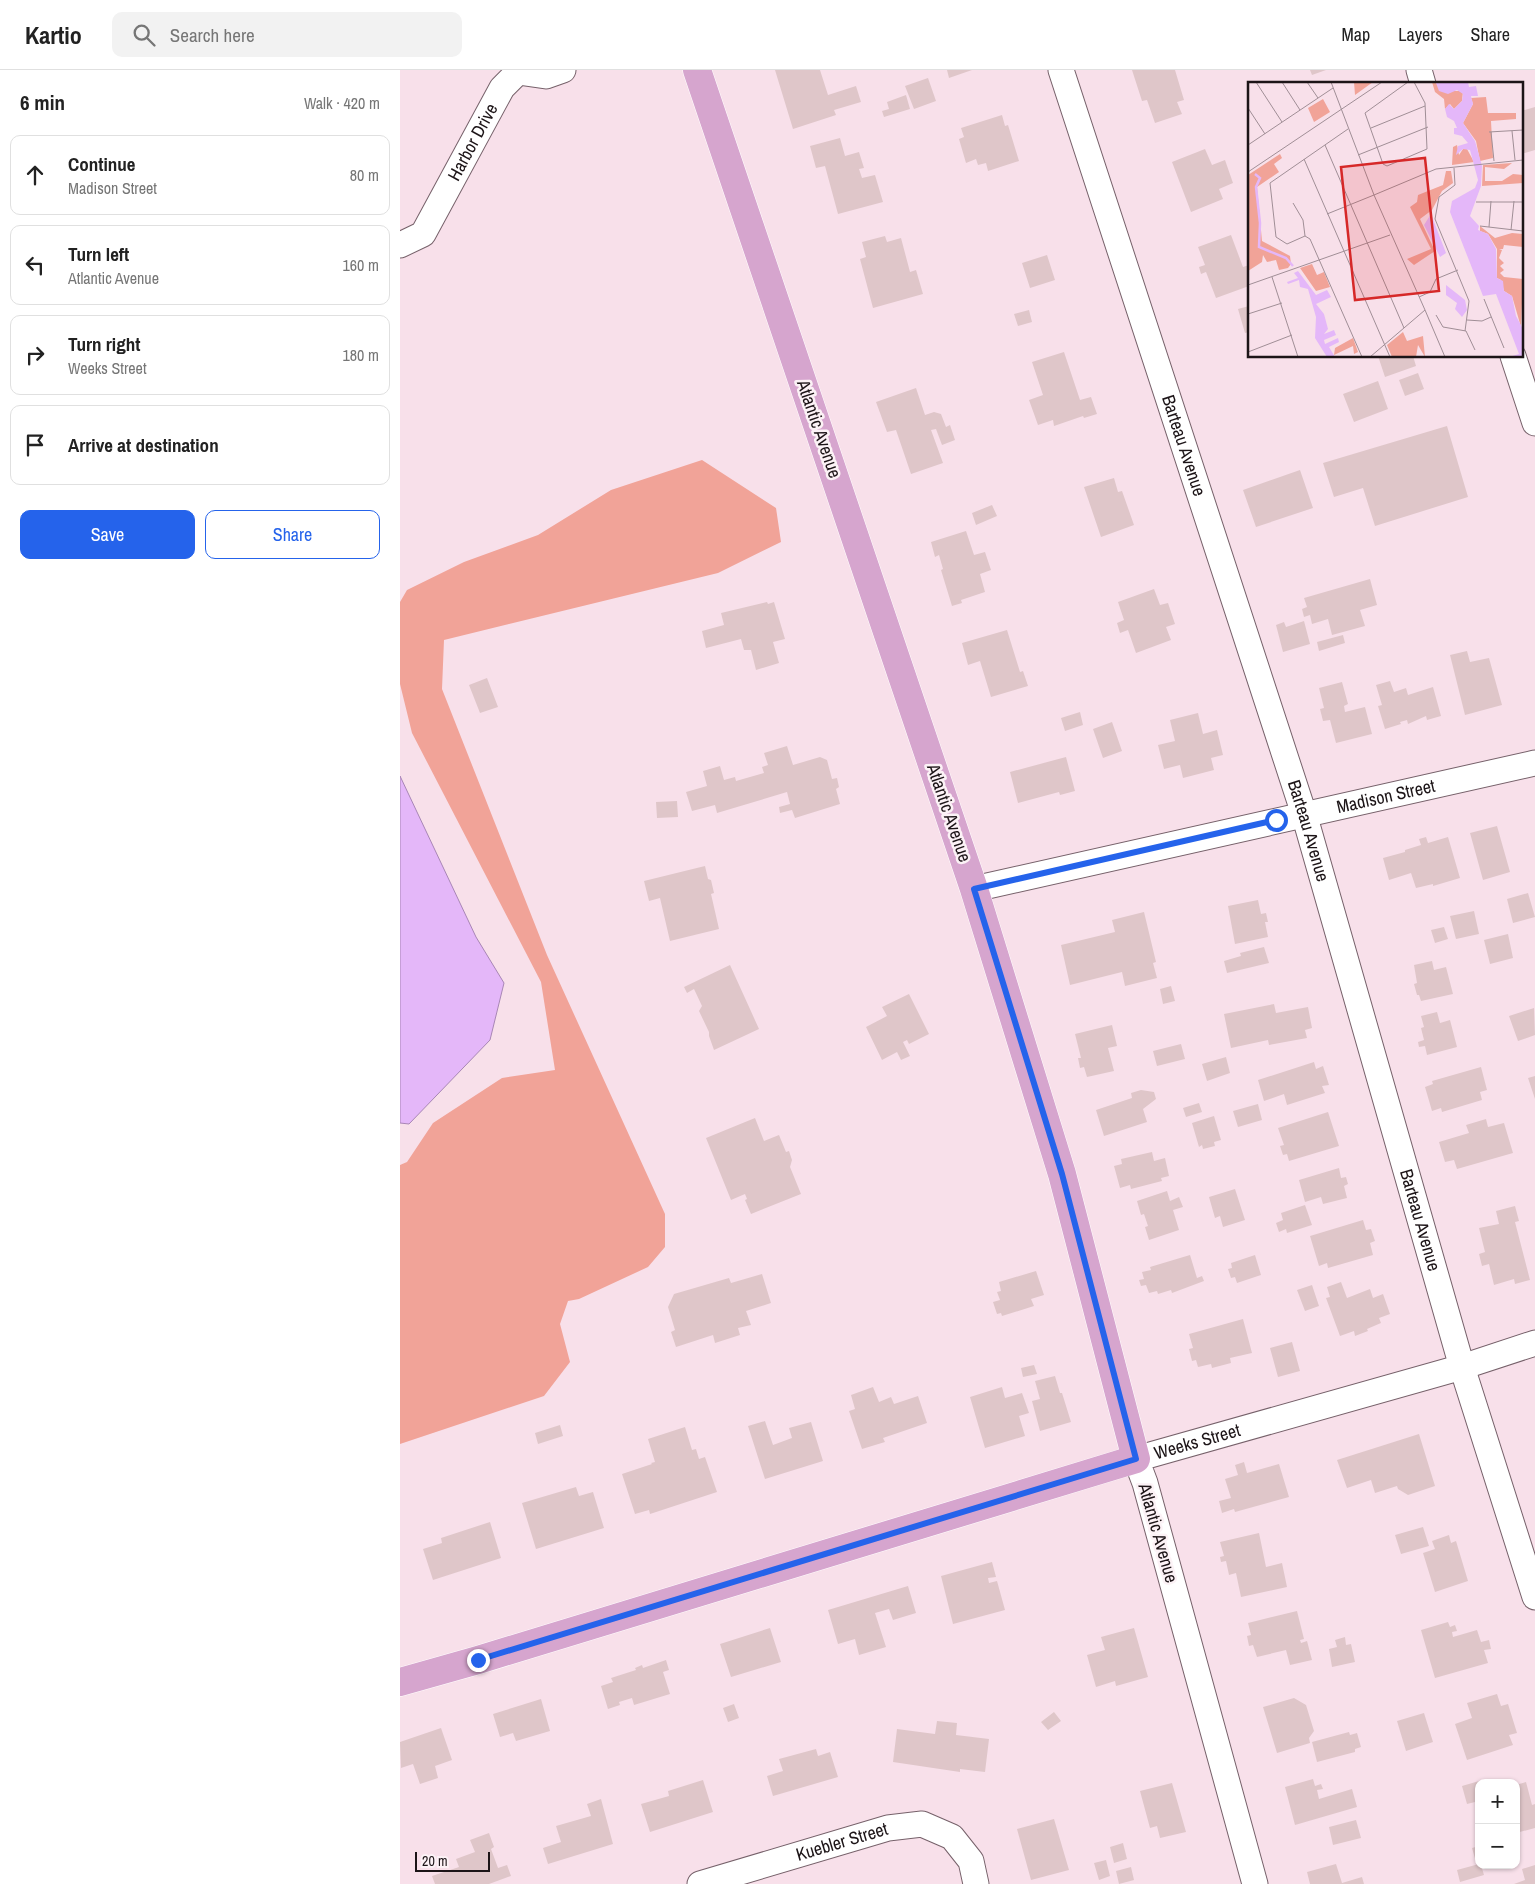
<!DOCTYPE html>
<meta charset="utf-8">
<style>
body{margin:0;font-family:"Archivo Narrow",sans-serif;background:#f2f2f2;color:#222}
.controls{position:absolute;right:15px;bottom:15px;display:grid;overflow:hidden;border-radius:10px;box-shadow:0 1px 4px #0004}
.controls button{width:45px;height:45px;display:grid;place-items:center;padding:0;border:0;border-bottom:1px solid #e0e0e0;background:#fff;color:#222;font:25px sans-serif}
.scale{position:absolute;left:15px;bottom:12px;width:75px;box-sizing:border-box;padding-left:5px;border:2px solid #1c1417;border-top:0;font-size:14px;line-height:18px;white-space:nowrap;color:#1c1417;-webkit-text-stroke:4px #fcf2f6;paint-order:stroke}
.stop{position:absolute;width:15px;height:15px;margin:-11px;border:4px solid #2563eb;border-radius:50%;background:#fff}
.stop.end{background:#2563eb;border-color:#fff;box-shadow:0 1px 5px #0008}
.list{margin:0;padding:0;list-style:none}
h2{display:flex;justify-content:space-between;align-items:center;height:65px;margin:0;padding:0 20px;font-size:21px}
h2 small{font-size:16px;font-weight:400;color:#767676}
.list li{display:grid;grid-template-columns:32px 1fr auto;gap:15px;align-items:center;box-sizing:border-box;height:80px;margin:0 10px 10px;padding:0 10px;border:1px solid #e0e0e0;border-radius:10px}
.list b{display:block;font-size:19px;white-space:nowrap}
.list p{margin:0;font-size:16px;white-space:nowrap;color:#767676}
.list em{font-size:16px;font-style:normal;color:#767676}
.actions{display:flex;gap:10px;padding:15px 20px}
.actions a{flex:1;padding:11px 0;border:1px solid #2563eb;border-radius:10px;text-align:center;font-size:18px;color:#2563eb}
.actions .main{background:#2563eb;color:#fff}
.icon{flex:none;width:28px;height:28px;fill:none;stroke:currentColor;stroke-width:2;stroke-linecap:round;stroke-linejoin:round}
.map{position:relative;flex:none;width:1135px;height:1814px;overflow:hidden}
header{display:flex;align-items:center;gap:30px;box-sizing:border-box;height:70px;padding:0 25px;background:#fff;border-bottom:1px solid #e0e0e0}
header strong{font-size:24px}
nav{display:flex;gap:28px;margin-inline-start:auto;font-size:18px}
.search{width:350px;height:45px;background:#f2f2f2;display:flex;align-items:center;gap:12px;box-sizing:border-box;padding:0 18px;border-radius:10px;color:#767676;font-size:19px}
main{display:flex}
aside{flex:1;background:#fff}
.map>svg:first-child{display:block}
.green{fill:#f1a398}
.water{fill:#e4b7f9;stroke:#a886b5}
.building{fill:#dfc6c9}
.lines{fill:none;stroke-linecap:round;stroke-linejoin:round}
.minor-casing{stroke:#76616a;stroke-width:27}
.major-casing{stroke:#fff;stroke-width:29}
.minor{stroke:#fff;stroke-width:25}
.major{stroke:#d6a5ce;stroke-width:28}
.route{stroke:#2563eb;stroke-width:6}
.labels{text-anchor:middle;stroke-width:5;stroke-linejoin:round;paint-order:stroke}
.street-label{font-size:18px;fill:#1c1417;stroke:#fcf2f6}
.inset-river{fill:none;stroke:#e4b7f9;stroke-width:2.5}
.inset-road{fill:none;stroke:#a08e96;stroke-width:1}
.view{fill:#d62828;fill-opacity:0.15;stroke:#d62828;stroke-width:2.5}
.inset-edge{fill:none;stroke:#1c1417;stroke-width:2.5}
</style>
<header>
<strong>Kartio</strong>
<div class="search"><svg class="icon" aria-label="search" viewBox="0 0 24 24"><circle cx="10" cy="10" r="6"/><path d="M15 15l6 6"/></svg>Search here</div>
<nav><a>Map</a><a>Layers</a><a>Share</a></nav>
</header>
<main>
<aside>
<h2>6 min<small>Walk · 420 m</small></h2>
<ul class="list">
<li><svg class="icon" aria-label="ahead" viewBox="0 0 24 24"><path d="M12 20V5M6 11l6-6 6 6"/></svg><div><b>Continue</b><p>Madison Street</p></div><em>80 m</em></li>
<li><svg class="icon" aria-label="left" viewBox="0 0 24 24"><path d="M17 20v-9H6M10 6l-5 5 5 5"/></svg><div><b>Turn left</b><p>Atlantic Avenue</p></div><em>160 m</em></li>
<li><svg class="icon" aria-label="right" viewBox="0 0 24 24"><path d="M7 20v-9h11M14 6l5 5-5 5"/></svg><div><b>Turn right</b><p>Weeks Street</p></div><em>180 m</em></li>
<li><svg class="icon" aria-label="arrive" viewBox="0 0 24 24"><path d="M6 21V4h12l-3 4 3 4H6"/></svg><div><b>Arrive at destination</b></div></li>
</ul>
<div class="actions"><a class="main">Save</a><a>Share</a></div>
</aside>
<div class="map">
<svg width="1135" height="1814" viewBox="0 0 1135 1814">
<rect width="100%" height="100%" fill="#f8e0ea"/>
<path class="green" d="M302,390L376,438L381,472L318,503L44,570L42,619L147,885L265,1144V1177L248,1197L179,1229L168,1231L160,1254L170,1292L144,1326L0,1374V1095L7,1092L33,1053L102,1008L155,1000L141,912L12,663L0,614V532L7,520L64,492L138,465L211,420Z"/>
<path class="water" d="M0,706L76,867L104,913L90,970L9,1054L0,1053Z"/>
<path class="building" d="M375,0H420L428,25L456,16L461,32L434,40L436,45L393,59Z
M547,0H572L549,8Z
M732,0H775L784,30L777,32L782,44L755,53L747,30L742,31Z
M910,0H926L912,5Z
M528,8L536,31L514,39L505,16Z
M506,25L510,39L484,47L482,41L489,39L487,32Z
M1135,37V80L1121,84V41Z
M602,45L605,56L608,55L619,91L588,101L586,93L578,95L576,89L566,93L559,69L564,67L561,58Z
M440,68L445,86L459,82L464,98L459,99L462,108L475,105L483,132L438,144L425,96L416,98L410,76Z
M805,79L812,95L825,90L833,113L819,119L823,129L791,142L772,92Z
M831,165L843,197L849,195V216L816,228L806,202L801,204L799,197L805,195L798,177Z
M485,166L487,172L501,168L510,202L516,200L523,224L473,238L460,189L466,187L462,172Z
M647,185L655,210L630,218L622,193Z
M849,236V262L845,263L838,239Z
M629,240L632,252L618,256L614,244Z
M664,282L680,330L691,327L697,344L684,348L683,346L654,356L653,350L638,355L629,330L643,325L632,292Z
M978,286H1013L1016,296L985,307Z
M1018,303L1024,319L1005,326L999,310Z
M978,311L988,339L954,352L943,324Z
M516,318L525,345L534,342L541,344L546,357L550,355L555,370L542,375L536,359L531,360L543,393L511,404L496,360L487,362L476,332Z
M1047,356L1068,427L975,456L963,418L934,427L923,393Z
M900,400L913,438L856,457L843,420Z
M714,408L718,422L722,421L734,455L701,467L684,417Z
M592,435L597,446L576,455L572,443Z
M566,461L574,485L585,482L591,500L580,504L585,522L561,530L562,533L552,536L541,500L543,499L539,485L535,487L531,472Z
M970,509L977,535L960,540L965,556L932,565L928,549L912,554L910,545L904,547L902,539L907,537L904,528Z
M754,519L760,535L768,533L775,554L766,557L771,570L736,583L728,560L720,563L717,553L724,550L718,532Z
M367,532L368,534L374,532L385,569L373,572L379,593L356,600L351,580H344L341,569L306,578L302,561L324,555L321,543Z
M904,551L910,574L883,582L876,555L884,552L886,557Z
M607,560L620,602L623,601L628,616L591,627L580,591L568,595L562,573Z
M943,565L945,573L919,581L917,572Z
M1067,581L1070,592L1089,588L1102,635L1065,645L1050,585Z
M87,608L98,637L80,643L69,615Z
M990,611L994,622L1006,618L1008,625L1033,617L1041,646L1027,650L1026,646L1008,654L1007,650L1000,652L1001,654L985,659L978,636L982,635L976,615Z
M942,612L948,634L944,636L945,642L965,637L972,664L936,673L930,650L923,651L920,639L924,638L919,618Z
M680,642L683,655L665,661L661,648Z
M798,643L803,664L817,660L823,685L811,688L814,700L783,708L780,695L764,699L758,675L775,671L770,650Z
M712,652L722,681L703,688L693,659Z
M387,676L393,695L420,687L427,690L432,709L437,708L439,717L436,719L440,734L395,748L392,740L380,743L379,737L390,734L387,722L317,743L315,735L292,741L286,722L307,716L303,701L320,696L324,710L335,707L336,711L364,703L362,697L368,695L364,683Z
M666,687L675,721L660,725L659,722L618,733L610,702Z
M277,731L278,747L257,748L256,732Z
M1097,756L1110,802L1083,810L1070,763Z
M1026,767L1028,773L1048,767L1060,808L1033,816V814L1016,818L1011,803L989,810L983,788L1005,782V780L1021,775L1019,769Z
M305,796L308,809L311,810L314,823L311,824L319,859L270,871L260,828L249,831L244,811Z
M1128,823L1135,847L1113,853L1107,829Z
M858,830L861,844L866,843L868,852H865L868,867L835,874L828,836Z
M1074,841L1079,864L1056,869L1050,846Z
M744,842L756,892L753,893L757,908L725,916L722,902L670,915L661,875L715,862L712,850Z
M1044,857L1048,869L1035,873L1031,860Z
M1108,864L1113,888L1090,894L1084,870Z
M864,877L869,893L827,903L824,891L841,886L840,883Z
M1032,891L1034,900L1046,897L1053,924L1021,931L1019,925H1017L1014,914L1017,913L1014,895Z
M330,895L359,959L314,980L309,966V962L299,941L302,936L294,919L287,923L284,917Z
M771,916L775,931L763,934L760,919Z
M509,924L529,964L509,974L507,970L503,972L510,986L501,990L497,982L482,990L466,957L487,946L482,937Z
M874,934L876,943L908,937L912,958L905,960L907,968L869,975L868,970L831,978L824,944Z
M1134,938L1135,965L1118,971L1109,946Z
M1037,942L1040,953L1050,950L1057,977L1027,985L1025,976L1019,977L1018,972L1024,970L1021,958L1024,957L1021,946Z
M712,955L717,976L708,978L714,1001L687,1007L684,997L680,998L678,988H681L675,964Z
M781,974L785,989L757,996L753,981Z
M826,987L830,1003L807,1011L802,994Z
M914,992L916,999L923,996L929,1015L922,1016L925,1023L887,1035L884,1024L864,1031L858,1010Z
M1081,997L1087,1020L1080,1022L1082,1030L1042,1042L1041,1038L1032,1041L1025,1017L1033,1014L1032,1011Z
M1135,1006V1029L1128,1008Z
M741,1020L754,1022L756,1029L743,1039L747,1052L704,1066L696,1040L732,1028L731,1023Z
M799,1033L802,1042L786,1047L783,1038Z
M858,1034L862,1050L838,1057L833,1041Z
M928,1042L939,1076L889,1091L887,1084L883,1085L880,1076L884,1075L878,1058Z
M814,1046L821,1070L814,1072L815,1076L803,1079L802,1075L799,1077L792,1053Z
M355,1048L364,1071L379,1065L386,1082L389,1081L392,1090L390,1097L401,1124L351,1144L345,1130L347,1129L345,1124L331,1130L306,1068Z
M1086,1049L1088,1057L1104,1053L1113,1083L1057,1099L1054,1090L1045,1092L1039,1072L1069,1063L1066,1055Z
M752,1082L754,1091L765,1088L769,1106L761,1108L762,1111L731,1119L730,1115L720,1118L714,1096L722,1094L721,1089Z
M939,1098L941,1108L946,1107L948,1114L944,1116L947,1128L923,1134L921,1127L905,1132L899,1110Z
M835,1119L845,1150L823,1157L820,1146L815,1148L809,1127Z
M767,1121L770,1131L779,1127L783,1137L773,1140L779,1160L749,1170L745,1157L748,1156L744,1144L741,1145L737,1131Z
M905,1135L912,1155L887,1163L886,1159L879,1162L876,1153L883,1150L881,1143Z
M1115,1136L1119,1151L1115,1152L1130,1210L1115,1214L1114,1209L1094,1215L1089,1194L1082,1196L1079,1184L1085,1182L1079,1158L1099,1154L1096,1141Z
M963,1150L966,1160L971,1159L975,1171L970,1173L973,1185L928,1198L927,1193L919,1196L910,1166Z
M790,1185L797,1208L802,1206L804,1211L772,1223L771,1220L758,1224L757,1221L749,1223L746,1215L741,1216L739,1210L744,1209L742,1202L751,1200L750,1197Z
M855,1185L861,1205L837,1213L835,1207L831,1208L828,1199L832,1198L831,1193Z
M636,1201L644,1225L631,1229L634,1236L602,1246L601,1243L597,1244L593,1232L600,1230L597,1222L601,1221L599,1212Z
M362,1204L371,1233L346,1241L351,1255L338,1258L340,1265L315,1273L313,1265L276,1277L271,1262L275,1260L268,1237L274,1224L329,1208L331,1213Z
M941,1212L947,1228L970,1219L973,1228L983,1224L990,1244L979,1248L981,1253L967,1259L968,1261L955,1266L954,1261L940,1266L926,1228L930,1227L927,1217Z
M912,1215L919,1236L905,1241L897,1220Z
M843,1249L852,1283L830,1288L831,1293L812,1298L811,1294L798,1297L796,1290L792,1291L789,1279L793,1278L789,1264Z
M892,1272L900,1301L878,1307L870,1278Z
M634,1295L637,1304L623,1307L621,1298Z
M655,1306L660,1323H662L671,1352L640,1361L632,1331L640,1329L635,1311Z
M473,1317L479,1332L491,1327L494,1334L518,1326L527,1353L483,1368L485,1372L462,1379L449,1341L455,1339L451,1325Z
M602,1317L605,1328L622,1323L629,1343L619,1346L625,1366L585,1378L570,1327Z
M365,1351L373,1375L392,1368L389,1358L411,1352L423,1391L365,1409L348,1356Z
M160,1355L163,1366L138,1374L135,1363Z
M285,1357L292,1380L296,1379L299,1389L305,1387L317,1422L250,1444L249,1440L235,1444L222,1404L252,1394L251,1393L255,1392L248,1369Z
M1019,1364L1035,1416L1008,1425L998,1419L997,1416L975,1423L971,1410L947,1418L937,1390Z
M844,1392L847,1403L879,1394L889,1427L835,1442L834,1439L822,1443L819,1431L831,1428L825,1409L838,1405L835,1395Z
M176,1417L179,1426L193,1422L204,1458L136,1479L122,1433Z
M90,1452L101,1488L33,1510L23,1479L42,1473L41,1468Z
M1023,1457L1029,1476L1001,1484L995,1465Z
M859,1463L866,1497L882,1493L887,1517L841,1527L836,1503L829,1505L826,1491L821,1492L820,1487L824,1486L820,1472Z
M1049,1465L1051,1473L1056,1471L1068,1511L1035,1522L1023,1483L1035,1479L1032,1471Z
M592,1492L596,1507L588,1508L589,1513L597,1511L605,1540L553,1554L541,1506Z
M508,1516L516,1543L493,1550L489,1539L475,1543L486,1577L459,1585L455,1569L438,1574L428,1540Z
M897,1541L904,1569L900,1570L901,1573L907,1571L912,1590L890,1595L886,1580L857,1587L853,1575L849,1576L847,1566L851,1565L848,1553Z
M1048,1552L1050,1557L1055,1555L1057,1561L1052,1562L1053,1567L1077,1560L1081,1572L1089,1570L1091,1579L1084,1580L1088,1593L1035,1608L1021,1560Z
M370,1558L381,1592L331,1607L320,1574Z
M734,1558L748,1607L716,1616L715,1611L696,1617L687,1585L705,1580L701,1567Z
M945,1567L946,1575L951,1574L955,1592L932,1597L929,1579L937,1577L935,1570Z
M266,1590L269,1600L263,1602L270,1624L234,1635L232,1628L219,1632L220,1635L208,1639L201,1616L213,1612L211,1608L236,1600L235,1598L242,1595L243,1598Z
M1097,1624L1101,1636L1108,1634L1117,1663L1109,1665L1113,1675L1067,1690L1055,1654L1072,1648L1067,1633Z
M894,1628L906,1635L914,1661L909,1668L910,1673L877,1683L863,1637Z
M141,1629L150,1661L116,1671L113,1663L100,1667L93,1644Z
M334,1634L339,1648L328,1652L323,1638Z
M654,1642L661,1651L648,1660L641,1652Z
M1024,1643L1033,1672L1006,1681L997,1651Z
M537,1651L557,1653L556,1665L589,1669L585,1702L560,1699V1702L493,1692L497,1659L535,1664Z
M41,1658L52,1690L35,1696L38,1708L20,1714L13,1694L1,1698L0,1672Z
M949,1662L950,1665L957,1663L961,1677L955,1679V1682L917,1692L912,1672Z
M416,1679L418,1686L430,1682L438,1707L373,1726L367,1706L383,1701L379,1689Z
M913,1709L915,1716L921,1714L923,1719L917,1720L919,1729L952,1719L957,1737L895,1755L885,1717Z
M1086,1709L1087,1713H1079V1731L1067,1734L1062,1716Z
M303,1710L313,1742L250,1762L241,1734L269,1726L268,1721Z
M1126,1712L1132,1735L1135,1734V1758L1116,1763V1715Z
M772,1713L786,1762L760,1768L757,1756L750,1758L740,1721Z
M201,1729L213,1774L148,1794L143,1778L161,1772L156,1756L191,1746L187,1734Z
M654,1749L669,1800L631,1810L617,1759Z
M956,1750L961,1768L933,1775L929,1757Z
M89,1763L94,1777L91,1779L98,1798L107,1795L111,1806L89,1814H35L32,1806L59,1797L56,1789L75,1782L70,1770Z
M723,1773L727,1789L714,1793L710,1777Z
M1079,1776V1791L1076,1792L1072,1778Z
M706,1790L710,1806L699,1810L694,1793Z
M936,1794L942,1813L962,1807L964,1814H910L907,1802Z
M1079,1794L1081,1795L1084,1805L1060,1812L1057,1800Z
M1135,1795V1814H1114L1125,1810L1122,1799Z
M731,1797L734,1810L719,1814L716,1801Z"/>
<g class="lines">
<g class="minor-casing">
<g id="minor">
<path id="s1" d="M661,0L904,744L1062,1297L1135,1527"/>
<path d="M1019,0L1023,14"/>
<path d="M118,2L146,6L163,0"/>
<path id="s2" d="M0,175L23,164L102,18L120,0"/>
<path d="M1113,286L1135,353"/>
<path id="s3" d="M574,819L1135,693"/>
<path id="s4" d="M300,1814L488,1758L522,1754L552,1767L571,1791L576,1814"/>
<path id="s5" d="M855,1814L745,1413L736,1389L1062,1297L1135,1273"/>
</g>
</g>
<g class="major-casing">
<path id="major" d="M0,1612L78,1590L736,1389L662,1104L574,819L297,0"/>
</g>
<use href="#minor" class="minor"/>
<use href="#major" class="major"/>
</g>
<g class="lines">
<path class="route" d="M78,1590L736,1389L662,1104L574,819L876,750"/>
</g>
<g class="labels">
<g class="street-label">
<text dy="6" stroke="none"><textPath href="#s2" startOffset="130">Harbor Drive</textPath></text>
<text transform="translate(419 359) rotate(71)" y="6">Atlantic Avenue</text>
<text dy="6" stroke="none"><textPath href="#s1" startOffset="395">Barteau Avenue</textPath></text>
<text dy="6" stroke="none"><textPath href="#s3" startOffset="422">Madison Street</textPath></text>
<text transform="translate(549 743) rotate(71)" y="6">Atlantic Avenue</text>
<text dy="6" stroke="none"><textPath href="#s1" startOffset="800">Barteau Avenue</textPath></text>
<text dy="6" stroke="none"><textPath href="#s1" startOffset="1205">Barteau Avenue</textPath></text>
<text dy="6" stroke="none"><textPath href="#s5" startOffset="505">Weeks Street</textPath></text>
<text transform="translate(758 1463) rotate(74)" y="6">Atlantic Avenue</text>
<text dy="6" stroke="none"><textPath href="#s4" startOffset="148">Kuebler Street</textPath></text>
</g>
</g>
<g transform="translate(848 12)">
<rect width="275" height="275" fill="#f8e0ea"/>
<path d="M106,0H125L107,13ZM184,0H188L192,9H215L214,19L206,27L202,22L197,27L196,17L187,10ZM238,15L240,31H268V37L243,39L245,76L232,79L228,59L215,41L225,22L223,16ZM75,17L82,30L66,40L60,26ZM209,63L211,73L215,67H219L226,80L204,83L205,65ZM32,72L34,76L26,82L31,90L9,105L14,159L42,174L43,182L40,186L31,188L28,178L19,180L15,173L14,180L0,189V93ZM264,81L256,87L237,85V99H254L265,92L275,93V101L234,104L235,83ZM198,89H203L205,101L194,109L184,128L172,137L187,169L166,183L159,177L183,167L162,125L169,120L170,113L195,103ZM232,144L247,156L264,151L275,152V165L256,163L255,167H251L254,168L251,176L256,181L252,184L256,188L252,191L256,195L275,197L273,245L264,214L256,209L253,198L249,196V167L240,152L232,149ZM64,182L69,193L76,190L82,205L68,209L52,186ZM155,250L159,259L175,254L177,275L170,263L168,275H144L139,263ZM105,256L110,270L106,272L105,264L86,273L87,266Z" fill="#f1a398"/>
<path d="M200,0H220L221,5L228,4L230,14H223L225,22L215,41L227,59L234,84L233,104L222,134L231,144L230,148L240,152L248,167L249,196L255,199L256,209L264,214L268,234L275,247V275H261L271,272L248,212L235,214L202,130L204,119L227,106L230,98L222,68L215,67L208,73L210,64L220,61L214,54L206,52V46H209L206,39L199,35L197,27L201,22L206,27L214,19L215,12L209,8L200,12L191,9L188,1ZM183,132L198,171L192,175L176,143ZM50,189L68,213L79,208L83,215L68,222L76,232L80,247L76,252L86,248L88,253L76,258L77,262L90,256L91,260L81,265L87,275H79L67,256L68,235L60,207L52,205L51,198L40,202L39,200L50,196L46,191ZM198,203L217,218L219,228L214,235L207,227L209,221L198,213Z" fill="#e4b7f9"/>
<path class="inset-river" d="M7,92L12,96L8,105L12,141L11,165L38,176L45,184"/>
<path class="inset-road" d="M8,0L34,40M34,0L52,28M59,0L70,16M160,0L117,31L135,82L139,84L179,67L177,21L166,0M0,26L17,52M123,46L177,24M100,47L22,101L28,155L39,162L57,154L62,157L114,275M264,49L267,78M241,50L275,48M243,50L246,79M0,63L85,6M77,63L156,246M110,73L180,45M56,77L142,275M206,86L207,103L191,115L187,137L221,219L217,249M0,90L134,0M228,120H275M45,121L55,138L57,154M79,132L126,113L83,0M232,144L275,149M241,145L243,119M263,148L266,119M24,195L50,275M0,203L142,153M171,215L182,210L188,197L210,188M236,217L256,266M177,228L197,275M0,232L34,221M188,233L195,245L218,249L227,268M219,238L234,239L243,235M0,270L44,253M122,275L177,228L126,113L188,87L275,78"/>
<path class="view" d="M177,76L191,209L107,218L93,85Z"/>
<rect width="275" height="275" class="inset-edge"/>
</g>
</svg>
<div class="controls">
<button>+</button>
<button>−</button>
</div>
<div class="scale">20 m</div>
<div class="stop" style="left:876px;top:750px"></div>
<div class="stop end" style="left:78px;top:1590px"></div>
</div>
</main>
